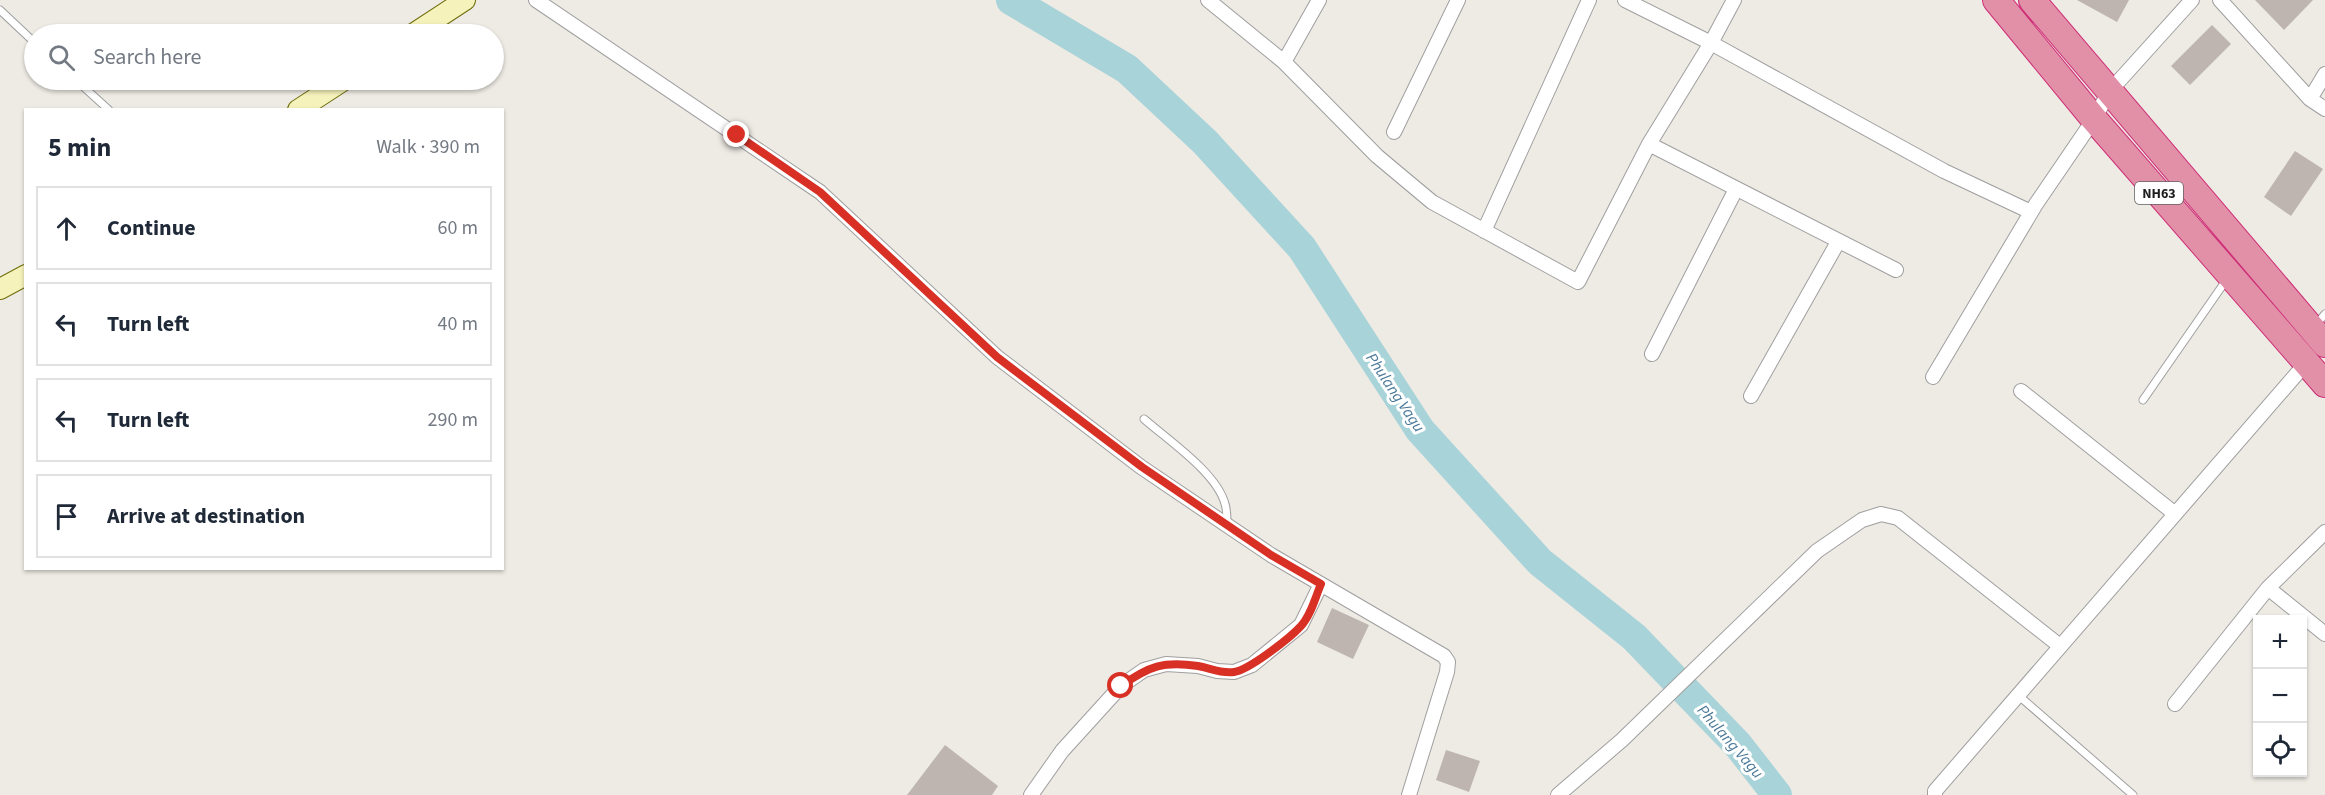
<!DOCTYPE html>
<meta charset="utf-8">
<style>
body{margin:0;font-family:"Source Sans 3",sans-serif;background:#f6f6f7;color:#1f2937}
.controls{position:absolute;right:18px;bottom:18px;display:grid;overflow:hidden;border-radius:0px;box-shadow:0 2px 4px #0004}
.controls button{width:54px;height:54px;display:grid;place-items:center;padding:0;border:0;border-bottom:2px solid #e0e1e3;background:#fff;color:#1f2937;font:30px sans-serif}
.stop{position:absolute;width:18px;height:18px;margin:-14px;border:4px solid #d93025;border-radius:50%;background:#fff}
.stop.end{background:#d93025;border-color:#fff;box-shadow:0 2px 6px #0008}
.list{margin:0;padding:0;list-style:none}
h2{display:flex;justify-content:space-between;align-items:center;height:78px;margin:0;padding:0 24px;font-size:26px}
h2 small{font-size:20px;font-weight:400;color:#747a83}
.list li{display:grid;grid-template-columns:39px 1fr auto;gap:18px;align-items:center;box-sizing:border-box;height:84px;margin:0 12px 12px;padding:0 12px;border:2px solid #e0e1e3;border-radius:0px}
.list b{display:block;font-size:22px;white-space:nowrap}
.list em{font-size:20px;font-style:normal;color:#747a83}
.icon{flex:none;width:33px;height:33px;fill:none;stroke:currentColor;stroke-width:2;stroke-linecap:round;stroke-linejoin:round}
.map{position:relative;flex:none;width:2325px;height:795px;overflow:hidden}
.search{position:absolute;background:#fff;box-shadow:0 2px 4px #0004;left:24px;top:24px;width:480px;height:66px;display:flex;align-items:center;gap:15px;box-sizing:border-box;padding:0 21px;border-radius:33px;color:#747a83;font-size:22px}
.panel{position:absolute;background:#fff;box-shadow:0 2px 4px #0004;left:24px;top:108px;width:480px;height:462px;border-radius:0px}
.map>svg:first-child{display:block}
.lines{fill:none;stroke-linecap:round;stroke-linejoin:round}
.river{stroke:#a7d3d9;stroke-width:30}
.building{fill:#beb5b1}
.lane-casing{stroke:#9f9f9f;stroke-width:9}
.street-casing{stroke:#9f9f9f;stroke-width:16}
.secondary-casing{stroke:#6e6e0b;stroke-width:22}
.highway-casing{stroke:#cf2e77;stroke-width:28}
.lane{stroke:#fff;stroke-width:7}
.street{stroke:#fff;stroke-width:14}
.secondary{stroke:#f6f2bb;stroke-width:20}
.highway{stroke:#e190a8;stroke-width:26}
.route{stroke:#d93025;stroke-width:8}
.labels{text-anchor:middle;stroke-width:6;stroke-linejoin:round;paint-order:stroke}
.shield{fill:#fff;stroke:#626262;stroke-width:1.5}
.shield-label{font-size:14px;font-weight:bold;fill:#1e1e1e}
.water-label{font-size:16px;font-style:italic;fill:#4a7999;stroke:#fff}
</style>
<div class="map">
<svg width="2325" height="795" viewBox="0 0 2325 795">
<rect width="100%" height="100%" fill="#eeeae4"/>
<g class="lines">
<path class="river" d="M1011,0L1127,69L1205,142L1302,248L1420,430L1540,562L1634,637L1738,745L1777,795"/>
</g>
<path class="building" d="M2077,0H2129L2117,22Z
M2255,0H2313L2284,30Z
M2212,25L2231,44L2190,85L2171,66Z
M2295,151L2323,169L2291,216L2264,197Z
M1332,608L1369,625L1353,659L1317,642Z
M945,745L998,786L992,795H907Z
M1446,750L1480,761L1469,792L1436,780Z"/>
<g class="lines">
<g class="lane-casing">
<path id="lane" d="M0,10L34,42
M76,80L109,110
M2315,326L2325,314
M2143,400L2227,279
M1144,419C1168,440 1217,473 1225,504C1227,510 1227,517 1227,523
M2018,695L2133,795"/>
</g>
<g class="street-casing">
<path id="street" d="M536,0L820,192L997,357L1141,467L1271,555L1444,656L1448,662L1447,672L1409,795
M1208,0L1284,62L1377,156L1432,202L1578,282L1649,144L1711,43L1944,171L2031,212
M1625,0L1711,43L1734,0
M2220,0L2310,99L2325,109
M1284,62L1319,0
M2310,99L2325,74
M1394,132L1458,0
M1649,144L1896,270
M1484,231L1589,0
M1652,354L1736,189
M1933,377L2036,204L2094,119L2109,92L2192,0
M2021,391L2174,513
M1751,396L1838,242
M2268,588L2325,634
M2175,704L2268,588L2325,532
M1031,795L1062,751L1121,686L1144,670L1166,664L1198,666L1217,671L1234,672L1252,665L1301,625L1321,584
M1558,795L1622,740L1817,551L1862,520L1881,514L1898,518L2060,646
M1935,795V791L2307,362"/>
</g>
<g class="secondary-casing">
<path id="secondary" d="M413,34L465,0
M298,110L344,80
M0,289L26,275"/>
</g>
<g class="highway-casing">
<path id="highway" d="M1996,0L2094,119L2325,384
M2032,0L2325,344"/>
</g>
<use href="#lane" class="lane"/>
<use href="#street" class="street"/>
<use href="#secondary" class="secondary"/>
<use href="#highway" class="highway"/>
</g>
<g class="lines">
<path class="route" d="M737,135L820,192L997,357L1142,467L1271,555L1321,584C1315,598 1311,615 1301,626C1290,638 1249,670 1234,672C1221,674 1210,668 1198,666C1163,661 1149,666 1121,686"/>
</g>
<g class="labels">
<rect class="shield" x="2135" y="182" width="48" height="22" rx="4.5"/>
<g class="shield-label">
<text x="2159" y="198">NH63</text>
</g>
<g class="water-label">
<text transform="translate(1396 392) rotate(56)" y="6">Phulang Vagu</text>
<text transform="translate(1731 741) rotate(49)" y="6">Phulang Vagu</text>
</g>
</g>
</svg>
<div class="controls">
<button>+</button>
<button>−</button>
<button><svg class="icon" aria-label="locate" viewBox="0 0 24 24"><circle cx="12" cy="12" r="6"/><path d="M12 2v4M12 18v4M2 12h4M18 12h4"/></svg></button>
</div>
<div class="stop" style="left:1121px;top:686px"></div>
<div class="stop end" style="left:737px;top:135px"></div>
<div class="search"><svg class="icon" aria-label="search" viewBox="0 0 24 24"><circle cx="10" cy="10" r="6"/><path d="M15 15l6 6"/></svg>Search here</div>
<section class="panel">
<h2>5 min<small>Walk · 390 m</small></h2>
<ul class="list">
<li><svg class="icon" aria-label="ahead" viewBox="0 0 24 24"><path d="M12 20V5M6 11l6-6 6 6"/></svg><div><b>Continue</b></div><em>60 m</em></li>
<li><svg class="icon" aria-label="left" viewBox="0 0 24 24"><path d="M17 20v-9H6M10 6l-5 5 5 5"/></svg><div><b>Turn left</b></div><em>40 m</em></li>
<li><svg class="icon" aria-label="left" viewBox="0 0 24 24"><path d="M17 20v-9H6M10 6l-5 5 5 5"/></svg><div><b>Turn left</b></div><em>290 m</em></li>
<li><svg class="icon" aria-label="arrive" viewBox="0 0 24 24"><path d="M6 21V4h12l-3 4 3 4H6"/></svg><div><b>Arrive at destination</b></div></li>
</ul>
</section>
</div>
